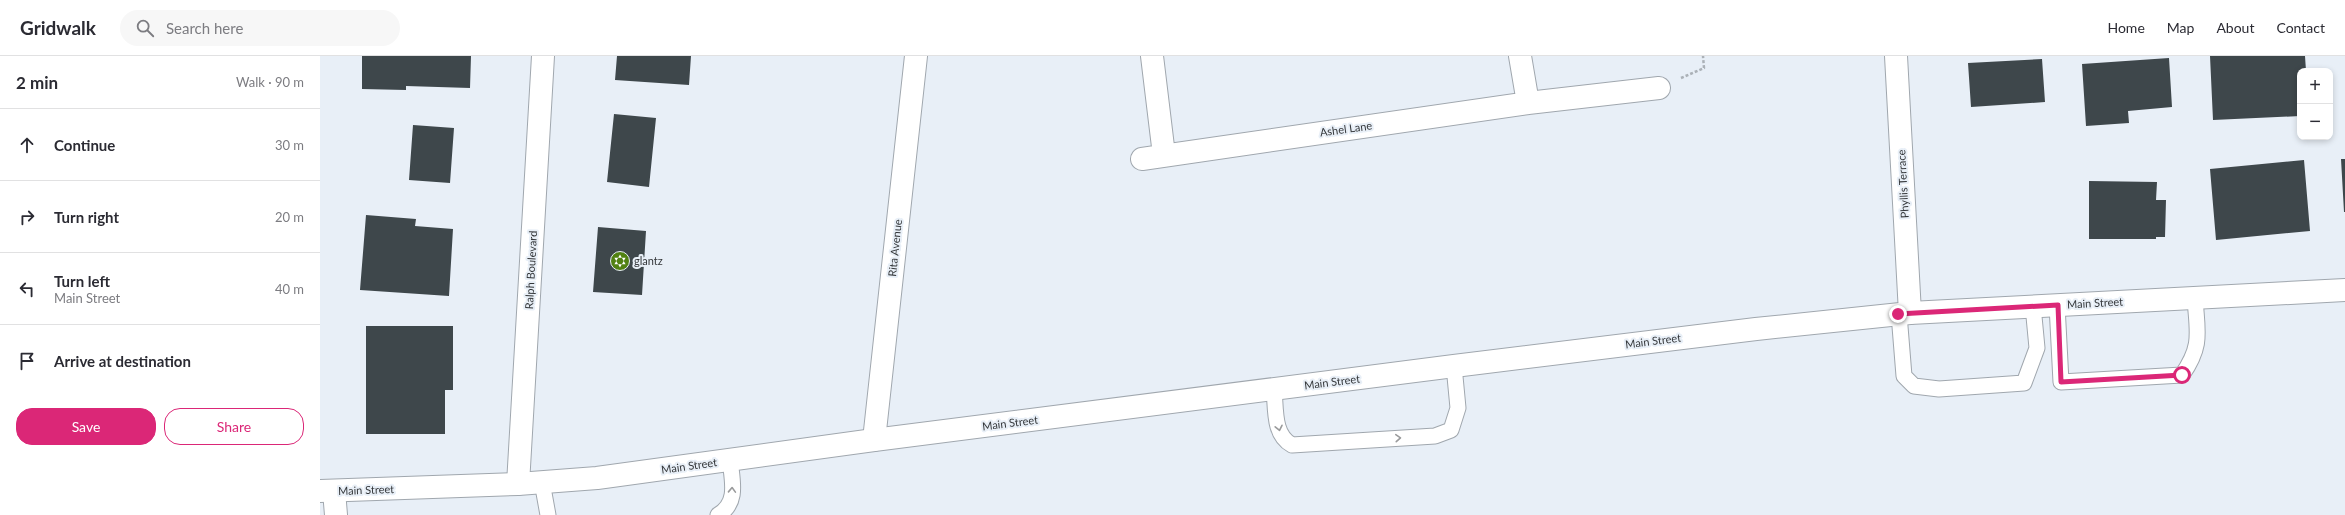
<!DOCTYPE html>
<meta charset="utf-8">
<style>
body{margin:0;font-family:Lato,sans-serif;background:#f7f7f7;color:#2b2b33}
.controls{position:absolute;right:12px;top:12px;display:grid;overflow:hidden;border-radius:8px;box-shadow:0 2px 6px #0003}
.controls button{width:36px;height:36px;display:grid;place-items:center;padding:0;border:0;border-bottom:1px solid #e1e1e2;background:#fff;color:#2b2b33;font:20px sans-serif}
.stop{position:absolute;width:12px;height:12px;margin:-9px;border:3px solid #db2777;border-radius:50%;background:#fff}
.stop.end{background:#db2777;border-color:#fff;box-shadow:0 1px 4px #0008}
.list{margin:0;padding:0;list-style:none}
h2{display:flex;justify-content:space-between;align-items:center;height:52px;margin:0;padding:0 16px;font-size:17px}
h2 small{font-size:13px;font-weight:400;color:#7c7c81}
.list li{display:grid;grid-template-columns:26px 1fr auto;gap:12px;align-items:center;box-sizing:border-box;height:72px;padding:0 16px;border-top:1px solid #e1e1e2}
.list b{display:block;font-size:15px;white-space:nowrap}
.list p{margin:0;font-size:13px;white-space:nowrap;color:#7c7c81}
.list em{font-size:13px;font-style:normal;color:#7c7c81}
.actions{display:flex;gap:8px;padding:12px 16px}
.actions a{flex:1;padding:9px 0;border:1px solid #db2777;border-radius:16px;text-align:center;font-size:14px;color:#db2777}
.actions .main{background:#db2777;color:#fff}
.icon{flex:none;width:22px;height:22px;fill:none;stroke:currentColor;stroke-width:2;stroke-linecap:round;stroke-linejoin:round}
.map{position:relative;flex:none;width:2025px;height:459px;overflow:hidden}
header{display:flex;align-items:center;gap:24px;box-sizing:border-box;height:56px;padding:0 20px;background:#fff;border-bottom:1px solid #e1e1e2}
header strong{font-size:19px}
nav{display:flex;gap:22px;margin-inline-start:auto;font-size:14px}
.search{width:280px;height:36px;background:#f7f7f7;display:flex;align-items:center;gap:10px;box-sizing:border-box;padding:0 14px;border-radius:22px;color:#7c7c81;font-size:15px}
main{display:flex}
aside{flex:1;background:#fff}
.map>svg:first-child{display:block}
.building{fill:#3e474b}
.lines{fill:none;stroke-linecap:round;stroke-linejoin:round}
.service-casing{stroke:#a0a7ae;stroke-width:17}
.minor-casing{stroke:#a0a7ae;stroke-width:24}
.secondary-casing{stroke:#a0a7ae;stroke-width:24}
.path{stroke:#abb1b7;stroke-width:2.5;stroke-dasharray:3 2;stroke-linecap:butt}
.service{stroke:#fff;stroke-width:15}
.minor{stroke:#fff;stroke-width:22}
.secondary{stroke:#fff;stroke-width:22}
.oneway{stroke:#9a9b9c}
.route{stroke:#db2777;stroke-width:5}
.labels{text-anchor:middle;stroke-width:4;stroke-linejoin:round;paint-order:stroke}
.street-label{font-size:11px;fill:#34373a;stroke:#e8eff7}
.poi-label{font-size:11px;fill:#34373a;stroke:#e8eff7;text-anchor:start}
</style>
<header>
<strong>Gridwalk</strong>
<div class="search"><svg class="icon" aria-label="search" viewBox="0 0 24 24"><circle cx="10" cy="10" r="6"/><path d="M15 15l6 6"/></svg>Search here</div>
<nav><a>Home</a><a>Map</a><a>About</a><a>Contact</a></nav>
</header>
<main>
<aside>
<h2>2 min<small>Walk · 90 m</small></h2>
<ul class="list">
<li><svg class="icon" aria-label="ahead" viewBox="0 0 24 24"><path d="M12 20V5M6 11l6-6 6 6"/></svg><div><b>Continue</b></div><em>30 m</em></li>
<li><svg class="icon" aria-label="right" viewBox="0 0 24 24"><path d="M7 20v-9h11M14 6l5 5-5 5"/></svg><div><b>Turn right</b></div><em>20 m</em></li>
<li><svg class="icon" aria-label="left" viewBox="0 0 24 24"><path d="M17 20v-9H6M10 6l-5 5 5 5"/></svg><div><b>Turn left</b><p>Main Street</p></div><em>40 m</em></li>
<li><svg class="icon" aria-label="arrive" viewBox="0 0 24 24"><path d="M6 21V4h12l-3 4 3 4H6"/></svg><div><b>Arrive at destination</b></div></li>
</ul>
<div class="actions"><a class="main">Save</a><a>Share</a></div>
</aside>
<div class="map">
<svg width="2025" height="459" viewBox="0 0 2025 459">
<rect width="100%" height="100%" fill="#e8eff7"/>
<path class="building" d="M42,0H151L150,32L86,30V34L42,33Z
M297,0H371L369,29L295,24Z
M1890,0H1985L1986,15H1980V60L1893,64Z
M1849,2L1852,51L1808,55L1809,67L1766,70L1762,8Z
M1722,3L1725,46L1651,51L1648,7Z
M294,58L336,62L329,131L287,126Z
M93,69L134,72L130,127L89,124Z
M2021,103H2025V156H2024Z
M1984,104L1990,175L1896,184L1890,113Z
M1769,125L1837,126L1836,144H1846L1845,181H1836V183H1769Z
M46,159L96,163L95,170L133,173L129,240L40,234Z
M278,171L326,175L322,239L273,236Z
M46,270H133V334H125V378H46Z"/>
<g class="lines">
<g class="service-casing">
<path id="service" d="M1737,249L1741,326L1862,319C1883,289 1877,276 1875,242
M1579,258L1584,320L1594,330L1619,333L1704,327L1717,292L1713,250
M954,333C956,353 953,379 972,389L1115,380L1131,374L1138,352L1134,310
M222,426L228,459
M398,459C419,447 412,424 410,404"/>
</g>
<g class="minor-casing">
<path id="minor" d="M832,0L844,99
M1200,0L1208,47
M1576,0L1590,257
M822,103L1208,47L1339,32
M554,384L596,0
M198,428L223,0
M14,435L16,459"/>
</g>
<g class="secondary-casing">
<path id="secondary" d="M0,435L198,428L277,422L554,384L1134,310L1436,273L1590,257L2025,234"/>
</g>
<path class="path" d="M1361,22L1384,12L1383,0"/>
<use href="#service" class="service"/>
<use href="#minor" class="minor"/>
<use href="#secondary" class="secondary"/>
</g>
<defs><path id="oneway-chevron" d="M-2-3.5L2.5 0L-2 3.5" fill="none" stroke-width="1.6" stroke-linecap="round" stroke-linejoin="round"/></defs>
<g class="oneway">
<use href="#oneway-chevron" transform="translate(959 372) rotate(78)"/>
<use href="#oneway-chevron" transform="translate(1078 382) rotate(-4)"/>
<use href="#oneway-chevron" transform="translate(412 434) rotate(-88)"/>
</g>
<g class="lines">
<path class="route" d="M1578,258L1738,249L1741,326L1862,319"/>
</g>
<defs>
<g id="synagogue-disc" transform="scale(1)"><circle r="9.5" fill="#518112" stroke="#e8eff7"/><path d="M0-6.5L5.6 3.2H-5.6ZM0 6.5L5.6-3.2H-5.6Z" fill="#fff"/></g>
</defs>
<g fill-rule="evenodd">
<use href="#synagogue-disc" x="300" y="205"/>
</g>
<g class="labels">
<g class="street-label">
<text transform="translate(1026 73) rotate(-8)" y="4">Ashel Lane</text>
<text transform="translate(1583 128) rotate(-93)" y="4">Phyllis Terrace</text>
<text transform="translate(575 192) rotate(-84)" y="4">Rita Avenue</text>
<text transform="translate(211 214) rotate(-87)" y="4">Ralph Boulevard</text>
<text transform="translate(1775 247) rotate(-3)" y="4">Main Street</text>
<text transform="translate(1333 285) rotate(-7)" y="4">Main Street</text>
<text transform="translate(1012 326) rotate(-7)" y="4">Main Street</text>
<text transform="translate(690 367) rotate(-7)" y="4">Main Street</text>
<text transform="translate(369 410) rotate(-8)" y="4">Main Street</text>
<text transform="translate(46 434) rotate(-2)" y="4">Main Street</text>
</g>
<g class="poi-label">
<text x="314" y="209">glantz</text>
</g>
</g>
</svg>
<div class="controls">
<button>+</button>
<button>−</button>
</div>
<div class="stop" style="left:1862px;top:319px"></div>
<div class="stop end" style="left:1578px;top:258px"></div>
</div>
</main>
